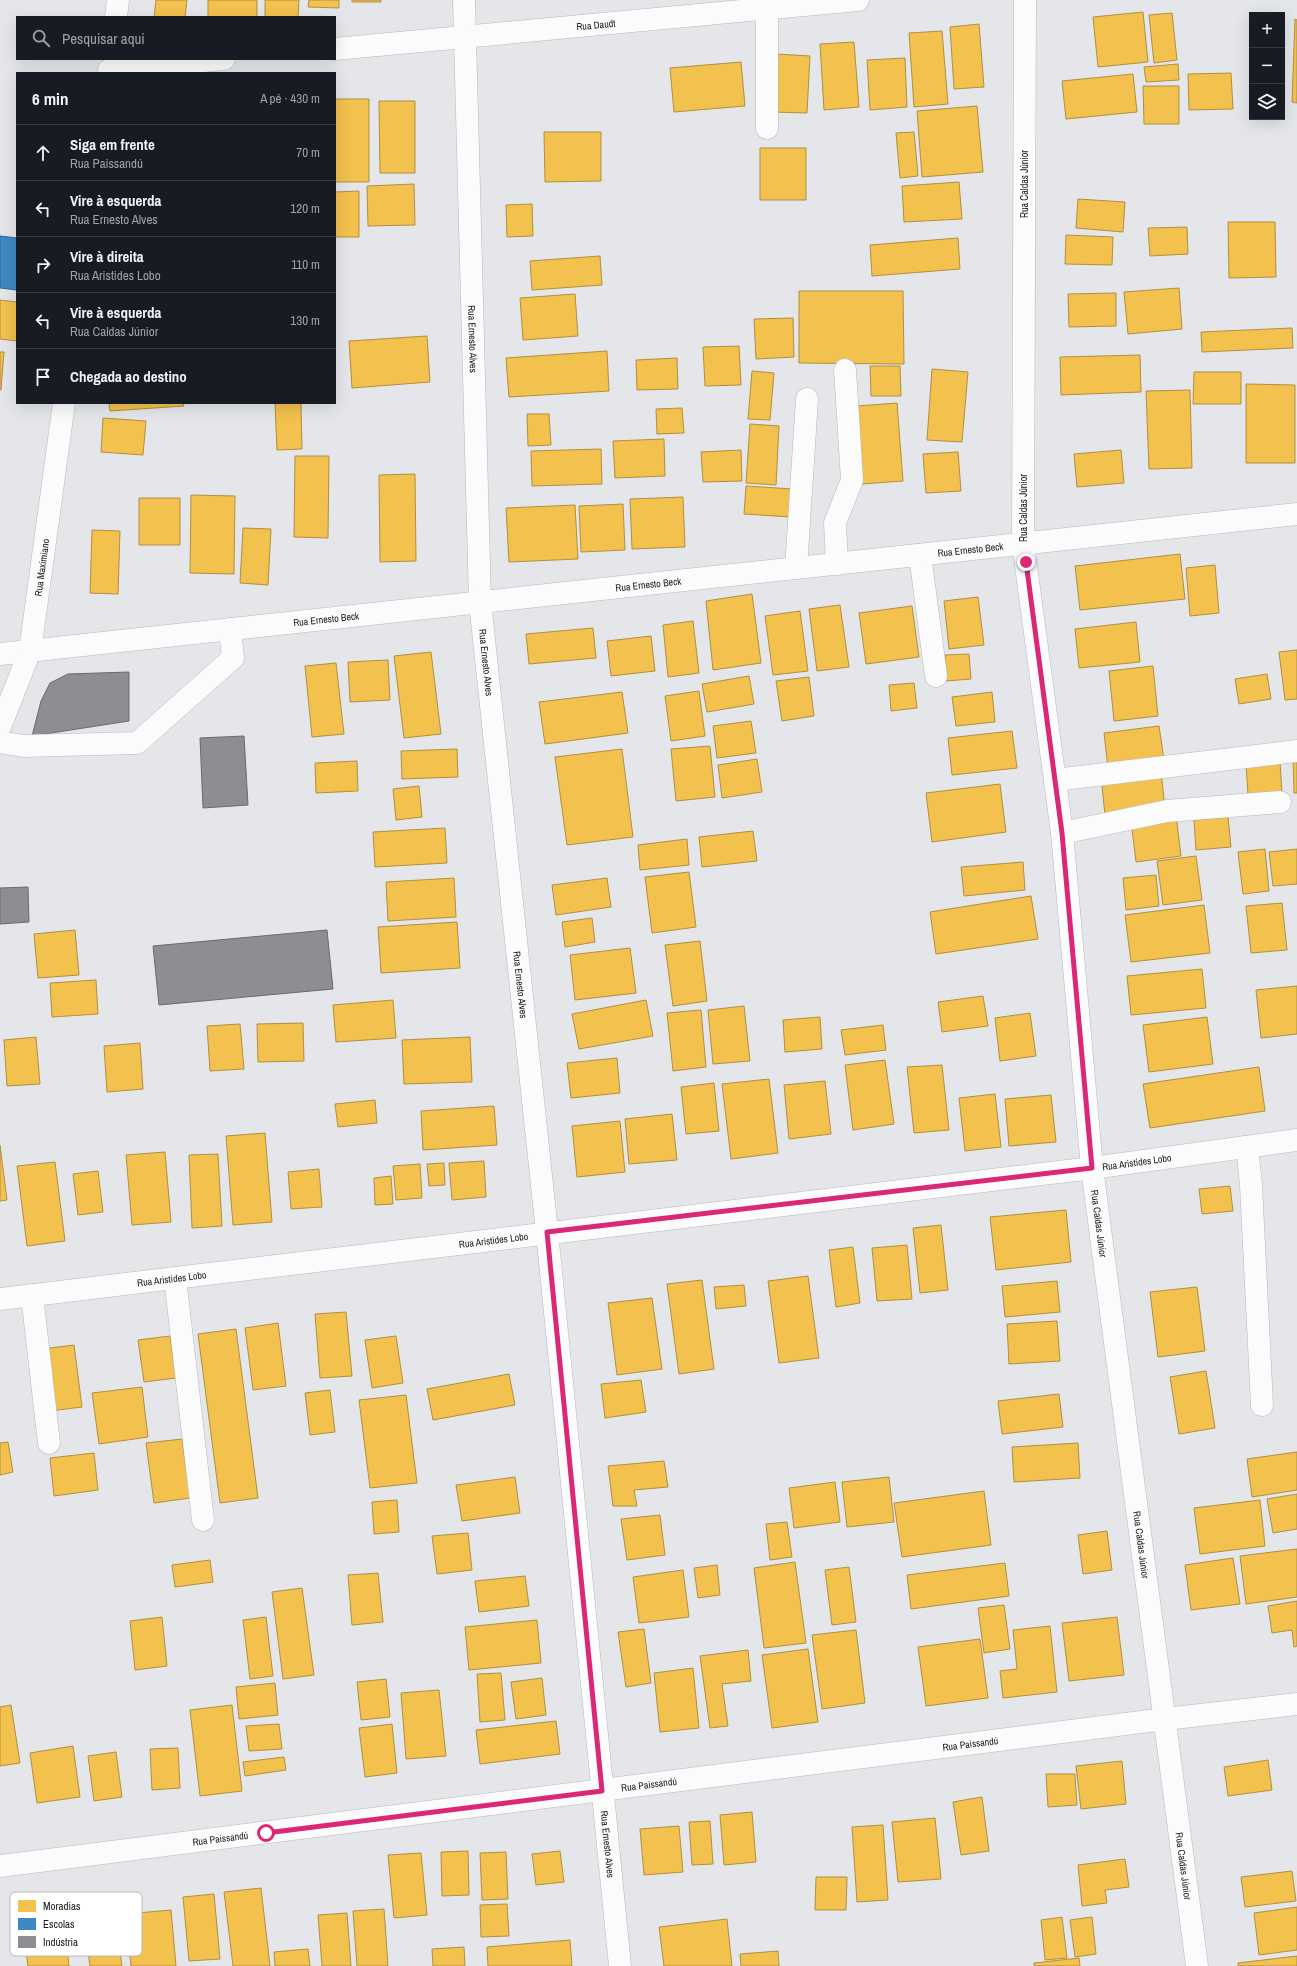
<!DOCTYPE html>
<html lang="pt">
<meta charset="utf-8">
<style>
body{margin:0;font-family:"Archivo Narrow",sans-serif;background:#20242c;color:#f1f3f6}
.controls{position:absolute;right:12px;top:12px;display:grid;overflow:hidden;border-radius:0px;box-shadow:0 4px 16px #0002}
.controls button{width:36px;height:36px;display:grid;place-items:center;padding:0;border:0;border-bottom:1px solid #363941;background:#171b24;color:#f1f3f6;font:20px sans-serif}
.stop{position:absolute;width:12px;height:12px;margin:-9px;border:3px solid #db2777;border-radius:50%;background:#fff}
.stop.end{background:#db2777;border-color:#fff;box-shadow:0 1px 4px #0008}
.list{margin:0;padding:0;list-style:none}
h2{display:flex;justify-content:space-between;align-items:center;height:52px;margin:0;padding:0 16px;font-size:17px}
h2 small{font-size:13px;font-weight:400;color:#9ea1a6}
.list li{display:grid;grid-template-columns:26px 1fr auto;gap:12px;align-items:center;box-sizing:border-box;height:56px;padding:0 16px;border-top:1px solid #363941}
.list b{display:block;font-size:15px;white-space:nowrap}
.list p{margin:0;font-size:13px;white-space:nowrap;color:#9ea1a6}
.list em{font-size:13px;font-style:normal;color:#9ea1a6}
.icon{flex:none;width:22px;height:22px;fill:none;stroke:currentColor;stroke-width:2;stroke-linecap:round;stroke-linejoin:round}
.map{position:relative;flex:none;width:1297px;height:1966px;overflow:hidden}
.search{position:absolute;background:#171b24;box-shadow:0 4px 16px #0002;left:16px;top:16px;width:320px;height:44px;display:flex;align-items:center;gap:10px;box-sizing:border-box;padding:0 14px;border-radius:0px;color:#9ea1a6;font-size:15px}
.panel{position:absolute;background:#171b24;box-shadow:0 4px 16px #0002;left:16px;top:72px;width:320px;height:332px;border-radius:0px}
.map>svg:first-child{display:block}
.homes{fill:#f2c14e;stroke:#b18f3f}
.schools{fill:#3f88c5;stroke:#336792}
.industry{fill:#8d8d92;stroke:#6a6a6f}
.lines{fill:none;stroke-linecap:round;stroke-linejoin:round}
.minor-casing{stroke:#b6b8bb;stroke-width:23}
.minor{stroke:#fbfbfc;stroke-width:22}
.route{stroke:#db2777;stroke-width:5}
.labels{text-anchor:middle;stroke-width:4;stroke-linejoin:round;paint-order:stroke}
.street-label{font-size:10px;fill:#181a1c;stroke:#fff}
.key{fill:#fff;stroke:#bababb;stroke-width:1}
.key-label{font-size:11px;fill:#181a1c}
</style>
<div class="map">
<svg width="1297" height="1966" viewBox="0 0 1297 1966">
<rect width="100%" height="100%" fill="#e4e6ea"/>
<path class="homes" d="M156,0H187L185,17H154Z
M208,0H257V17H208Z
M265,0H299L298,17H265Z
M309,0H339V8L308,7Z
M352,0H381V2H352Z
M1143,12L1148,62L1098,67L1093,17Z
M1172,13L1177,60L1154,63L1149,15Z
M1295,19L1297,20V103L1292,102Z
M979,24L984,87L954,89L950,27Z
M942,31L948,104L914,107L909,33Z
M854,42L859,107L824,110L820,44Z
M776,54L810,56L807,113L773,112Z
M905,58L907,107L870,110L867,60Z
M741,62L745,106L674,112L670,68Z
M1178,64L1179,80L1146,82L1144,67Z
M1231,73L1233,109L1189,110L1188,74Z
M1133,74L1137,112L1066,119L1062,81Z
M1143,86H1179V124H1144Z
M335,99H369V182H335Z
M379,101H415V173H380Z
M977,106L983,172L922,177L917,111Z
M544,132H601V181L545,182Z
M914,132L918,176L900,178L896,133Z
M760,148H806V200H760Z
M959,182L962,219L904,222L902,186Z
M414,184L415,225L368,226L367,186Z
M359,191V237H335V192Z
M1078,199L1125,202L1123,232L1076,228Z
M532,204L533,236L507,237L506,205Z
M1228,222H1275L1276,277L1229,278Z
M1187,227L1188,254L1150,256L1148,228Z
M1066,235L1113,237L1112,265L1065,264Z
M958,238L960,269L872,276L870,245Z
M600,256L602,285L532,290L530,261Z
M1179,288L1182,329L1128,334L1124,292Z
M799,291H903L904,364L799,363Z
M1116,293V326L1069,327L1068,294Z
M575,294L578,336L523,340L520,298Z
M0,300L17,302V341L0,339Z
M793,318L794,357L756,359L754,319Z
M1292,328L1293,348L1202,352L1201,332Z
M427,336L430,382L352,388L349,341Z
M739,346L741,385L705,386L703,347Z
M607,351L609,391L509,397L506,358Z
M0,352H4L1,390H0Z
M1140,355L1141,392L1061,395L1060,357Z
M677,358L678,389L637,390L636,360Z
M870,366H900L901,396H871Z
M932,369L968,372L962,442L927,440Z
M752,371L774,373L770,420L748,419Z
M1194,372H1241V404H1193Z
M1246,384L1295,385V463H1246Z
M1190,390L1192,468L1149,469L1146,391Z
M109,403H183L184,406L110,411Z
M275,403H301L302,449L277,450Z
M897,403L903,481L862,484L857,406Z
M682,408L684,433L657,434L656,409Z
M527,414H549L551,445L528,446Z
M103,418L146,421L143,455L101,452Z
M750,424L779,426L776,485L746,483Z
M664,439L665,476L615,478L613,441Z
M601,449L602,484L532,486L531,451Z
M741,450L742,481L703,482L701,452Z
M1121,450L1124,483L1077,487L1074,454Z
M958,452L961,491L926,493L923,454Z
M295,456H329L328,538L294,537Z
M415,474L416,561L380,562L379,475Z
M746,486L793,489L791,517L744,514Z
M191,495L235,496L234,574L190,573Z
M683,497L685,547L632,549L630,499Z
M139,498H180V545H139Z
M623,504L625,550L581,552L579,506Z
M575,505L578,559L509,562L506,508Z
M243,528L271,529L268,585L240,583Z
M92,530L120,531L118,594L90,593Z
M1180,554L1185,599L1080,610L1075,566Z
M1215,565L1219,613L1190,616L1186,568Z
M752,594L761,663L713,670L706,601Z
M978,597L984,645L949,649L944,601Z
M840,605L849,667L817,671L809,609Z
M912,606L919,657L866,664L859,613Z
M800,611L808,671L773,675L765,616Z
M693,621L699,673L668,677L663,625Z
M1136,622L1140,662L1079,668L1075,629Z
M593,628L596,658L529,664L526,634Z
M651,636L655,671L611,676L607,641Z
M1297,650V699L1285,700L1279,652Z
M431,652L441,734L404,738L394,656Z
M969,654L971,679L946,681L945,655Z
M388,660L390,700L350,702L348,662Z
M336,663L344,734L312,737L305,666Z
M1153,666L1158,716L1114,721L1109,671Z
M1267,674L1271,699L1239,704L1235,679Z
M749,676L754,704L707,712L702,684Z
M809,677L814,716L782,721L776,681Z
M914,683L917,708L891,711L889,685Z
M699,691L705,736L671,741L665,696Z
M622,692L628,733L545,744L539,702Z
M992,692L995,722L956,726L952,697Z
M751,721L756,753L717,758L713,726Z
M1159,726L1164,760L1108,768L1104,733Z
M1012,731L1017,768L952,775L948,738Z
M710,746L715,797L676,801L671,749Z
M457,749L458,777L402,779L401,751Z
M622,749L633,837L567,845L555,757Z
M1297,755V793H1294L1293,756Z
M757,759L762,792L722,798L718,765Z
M357,761L358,791L316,793L315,763Z
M1280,762L1282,793L1248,795L1246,764Z
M1161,771L1165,809L1105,815L1101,777Z
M1000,784L1006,832L932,842L926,793Z
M419,786L422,817L396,820L393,789Z
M1176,815L1181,856L1136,862L1131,821Z
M1228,817L1231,847L1196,850L1194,820Z
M445,828L447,863L375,867L373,832Z
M753,831L757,861L702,867L699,837Z
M687,839L689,865L640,870L638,845Z
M1265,849L1269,891L1243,894L1238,852Z
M1297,849V884L1273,886L1269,852Z
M1196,856L1202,900L1163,905L1157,861Z
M1023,862L1025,890L964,896L961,867Z
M689,872L696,927L652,933L645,877Z
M1156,875L1159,906L1126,910L1123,878Z
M454,878L456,917L388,921L386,882Z
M607,878L611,907L556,915L552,885Z
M1031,896L1038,939L936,954L930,912Z
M1282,903L1287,950L1251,953L1246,906Z
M1204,905L1210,953L1131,962L1125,915Z
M592,918L595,942L565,947L562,922Z
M457,922L460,968L381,973L378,927Z
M75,930L79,975L38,978L34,934Z
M700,941L707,1001L673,1006L665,945Z
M630,948L636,993L575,1000L570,955Z
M1202,969L1206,1008L1131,1015L1127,976Z
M96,980L98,1014L52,1017L50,983Z
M1297,986V1034L1261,1038L1256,990Z
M983,996L988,1026L942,1032L938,1002Z
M393,1000L396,1038L336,1042L333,1005Z
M646,1000L653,1036L579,1049L572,1014Z
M744,1006L750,1061L713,1064L708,1010Z
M701,1010L706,1067L673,1071L667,1013Z
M1030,1013L1036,1056L1000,1061L995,1018Z
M820,1017L822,1049L785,1052L783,1020Z
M1207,1017L1213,1064L1149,1072L1143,1025Z
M303,1023L304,1061L258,1062L257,1024Z
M240,1024L244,1069L210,1071L207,1026Z
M883,1025L886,1050L845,1055L841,1030Z
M36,1037L40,1084L7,1086L4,1040Z
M470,1037L472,1082L404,1084L402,1040Z
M140,1043L143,1089L107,1092L104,1046Z
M617,1058L620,1093L571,1098L567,1063Z
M885,1060L894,1124L853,1130L845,1065Z
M942,1065L949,1130L914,1133L907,1067Z
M1259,1067L1265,1111L1150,1128L1143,1084Z
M769,1079L778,1153L731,1159L722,1084Z
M825,1081L831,1134L789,1139L784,1085Z
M714,1083L719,1131L686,1134L681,1087Z
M995,1094L1001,1147L965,1151L959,1098Z
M1051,1095L1056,1142L1009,1146L1005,1099Z
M375,1100L377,1123L338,1127L335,1104Z
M494,1106L497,1145L423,1150L421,1111Z
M672,1114L677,1160L629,1164L625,1119Z
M620,1121L625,1172L577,1177L572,1126Z
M265,1133L272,1222L233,1225L226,1136Z
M0,1145L7,1200L0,1201Z
M165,1152L171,1222L132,1225L126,1155Z
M218,1154L222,1226L192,1228L189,1155Z
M484,1161L486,1197L452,1200L449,1163Z
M55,1162L65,1241L27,1246L17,1166Z
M444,1163L445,1185L429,1186L427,1164Z
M420,1164L422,1198L396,1200L393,1166Z
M319,1169L322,1207L291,1209L288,1172Z
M98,1171L103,1212L78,1215L73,1174Z
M391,1176L393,1204L375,1205L374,1178Z
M1230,1186L1233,1211L1202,1214L1199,1189Z
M1066,1210L1071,1262L996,1270L990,1217Z
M941,1225L948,1290L920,1293L913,1228Z
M907,1245L912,1299L877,1301L872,1248Z
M853,1247L860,1303L836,1307L829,1250Z
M808,1276L819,1358L779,1363L768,1281Z
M702,1280L714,1369L679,1374L667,1284Z
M1057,1281L1060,1312L1005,1317L1002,1286Z
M744,1285L746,1306L716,1309L714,1287Z
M1197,1287L1205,1351L1158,1357L1150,1292Z
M652,1298L662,1369L617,1375L608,1303Z
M346,1312L352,1376L320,1378L315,1314Z
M1057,1321L1060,1361L1009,1364L1007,1324Z
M278,1323L286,1386L253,1390L245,1328Z
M236,1329L258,1498L220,1503L198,1334Z
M170,1336L176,1378L144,1382L138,1340Z
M396,1336L403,1383L372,1388L365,1340Z
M74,1345L82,1407L50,1411L42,1349Z
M1206,1371L1215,1428L1179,1434L1170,1377Z
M509,1374L515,1405L433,1420L427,1389Z
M641,1380L646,1412L605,1418L601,1384Z
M142,1387L148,1437L99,1444L92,1393Z
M330,1390L335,1432L310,1435L305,1393Z
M1059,1394L1063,1427L1002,1434L998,1401Z
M406,1395L417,1483L370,1488L359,1400Z
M182,1439L190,1498L154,1503L146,1443Z
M8,1442L13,1472L0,1475V1443Z
M1078,1443L1080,1478L1014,1482L1012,1447Z
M1297,1452V1490L1252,1497L1247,1459Z
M94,1453L98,1490L54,1496L50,1458Z
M664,1461L668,1487L634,1490L637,1506H613L608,1466Z
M515,1477L520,1513L462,1521L456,1485Z
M889,1477L894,1522L847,1527L842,1482Z
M835,1482L840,1522L794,1528L789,1488Z
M984,1491L991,1545L902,1557L894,1503Z
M1297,1494V1529L1273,1533L1267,1499Z
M397,1500L399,1532L374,1534L372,1502Z
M1260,1500L1265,1546L1200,1554L1194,1508Z
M660,1515L665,1555L627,1560L621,1519Z
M787,1522L792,1557L770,1560L766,1524Z
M1107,1531L1112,1570L1083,1574L1078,1535Z
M468,1533L472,1570L437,1574L432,1536Z
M1297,1549V1597L1246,1604L1240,1556Z
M1233,1558L1240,1604L1191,1610L1185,1565Z
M210,1560L213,1582L175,1587L172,1565Z
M795,1562L806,1643L764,1648L754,1568Z
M1005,1563L1009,1596L911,1609L907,1575Z
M717,1565L720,1595L698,1598L694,1568Z
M849,1567L856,1622L832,1625L825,1570Z
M683,1570L689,1617L639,1623L633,1577Z
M378,1573L383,1622L352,1625L348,1575Z
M525,1576L529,1606L479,1612L475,1581Z
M302,1588L314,1675L283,1679L272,1592Z
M1297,1601V1646L1294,1647L1292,1630L1272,1633L1268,1606Z
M1004,1605L1010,1649L984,1653L978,1608Z
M162,1617L167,1666L135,1670L130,1621Z
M266,1617L273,1676L250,1679L243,1620Z
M1117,1617L1124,1675L1069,1681L1062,1623Z
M537,1620L541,1663L469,1670L465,1627Z
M1050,1626L1057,1692L1003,1698L1000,1671L1017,1669L1013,1630Z
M644,1629L651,1683L626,1687L618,1632Z
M856,1630L865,1703L822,1709L812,1635Z
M980,1639L988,1698L926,1706L918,1647Z
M808,1649L818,1722L772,1728L762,1655Z
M748,1650L751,1681L722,1684L728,1726L710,1728L700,1656Z
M693,1668L699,1728L660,1732L654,1673Z
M501,1673L505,1720L480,1722L477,1674Z
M542,1678L546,1715L516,1719L511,1682Z
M386,1679L390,1717L361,1720L357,1682Z
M275,1683L278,1715L239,1719L236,1687Z
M439,1690L446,1756L406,1759L401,1693Z
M11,1705L20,1763L0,1766V1707Z
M232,1705L242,1791L200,1796L190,1710Z
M556,1721L560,1754L480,1764L476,1730Z
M279,1724L282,1749L249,1751L246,1726Z
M392,1724L397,1773L365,1777L359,1728Z
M73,1746L80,1797L37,1803L30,1753Z
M178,1748L180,1788L152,1790L150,1749Z
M116,1752L122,1797L94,1801L88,1756Z
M284,1757L286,1770L245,1776L243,1762Z
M1268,1760L1272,1790L1228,1796L1224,1767Z
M1122,1761L1126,1804L1081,1809L1076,1766Z
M1046,1774H1075L1077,1805L1048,1807Z
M982,1797L989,1851L961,1855L953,1802Z
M752,1812L756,1862L724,1865L720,1815Z
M935,1818L941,1879L898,1882L892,1822Z
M710,1821L713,1864L692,1865L689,1822Z
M883,1825L888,1900L857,1902L852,1827Z
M679,1826L683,1872L644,1875L640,1829Z
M468,1851L469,1895L442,1896L441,1852Z
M560,1851L564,1882L536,1885L532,1854Z
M506,1852L508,1899L482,1900L480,1853Z
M421,1853L427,1915L394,1918L388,1855Z
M1125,1859L1129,1887L1105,1890L1107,1903L1082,1906L1078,1865Z
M1292,1871L1296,1901L1245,1907L1241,1877Z
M816,1877H847L846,1910H815Z
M261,1888L270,1966H233L224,1892Z
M214,1894L220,1959L189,1961L183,1897Z
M507,1904L509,1936L481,1937L480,1905Z
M1297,1907V1950L1259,1955L1254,1913Z
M114,1909L122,1966H90L83,1913Z
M384,1909L388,1966H357L353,1911Z
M171,1910L176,1966H131L126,1914Z
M347,1913L351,1966H322L318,1915Z
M1062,1917L1067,1958L1045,1960L1041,1920Z
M1092,1917L1096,1954L1075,1957L1070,1920Z
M727,1919L732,1966H664L659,1927Z
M66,1938L69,1966H28L25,1943Z
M570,1940L572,1966H488L487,1947Z
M464,1947L465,1966H433L432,1949Z
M308,1949L310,1966H275L274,1952Z
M778,1951L779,1966H741L740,1954Z
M1297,1956V1966H1238V1963Z
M1079,1958L1080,1966H1034V1963Z"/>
<path class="schools" d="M0,236L17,238V290L0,288Z"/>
<path class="industry" d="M129,672V721L32,736L41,701L50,683L68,674Z
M244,736L248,805L203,808L200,738Z
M28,887L29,922L0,924V888Z
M327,930L333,989L159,1005L153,946Z"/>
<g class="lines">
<g class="minor-casing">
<g id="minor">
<path id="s1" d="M464,0L480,602L547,1232L620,1966"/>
<path id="s2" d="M1025,0L1023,544L1062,833L1092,1168L1197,1966"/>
<path d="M116,17L118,0"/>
<path id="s3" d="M335,49L858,0"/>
<path d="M109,70L224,59"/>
<path d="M767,128V9"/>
<path d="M920,555L936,676"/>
<path d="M837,564L835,523L852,480L845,370"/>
<path d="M796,568L807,399"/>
<path id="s4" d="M0,654L1297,514"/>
<path id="s5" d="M0,727L30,651L64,403"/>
<path d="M0,742L23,746L137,743L233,658L230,629"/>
<path d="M1055,780L1297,751"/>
<path d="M1062,833L1167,811L1280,802"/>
<path d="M1247,1147L1251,1185L1262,1405"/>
<path d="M175,1278L203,1520"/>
<path d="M32,1295L49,1443"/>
<path id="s6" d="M0,1299L1092,1168L1297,1140"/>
<path id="s7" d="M0,1866L1165,1719L1297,1704"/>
</g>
</g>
<use href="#minor" class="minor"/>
</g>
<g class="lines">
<path class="route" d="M266,1833L602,1791L547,1232L1092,1168L1062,833L1026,562"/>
</g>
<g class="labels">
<g class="street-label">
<text dy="4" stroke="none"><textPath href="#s3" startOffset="262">Rua Daudt</textPath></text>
<text transform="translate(1024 184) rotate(-90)" y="4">Rua Caldas Júnior</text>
<text dy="4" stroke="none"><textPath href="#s1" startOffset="339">Rua Ernesto Alves</textPath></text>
<text transform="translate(1023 508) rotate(-90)" y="4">Rua Caldas Júnior</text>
<text dy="4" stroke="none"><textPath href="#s4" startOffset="976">Rua Ernesto Beck</textPath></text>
<text dy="4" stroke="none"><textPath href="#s5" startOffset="166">Rua Maximiano</textPath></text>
<text dy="4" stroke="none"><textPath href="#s4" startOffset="652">Rua Ernesto Beck</textPath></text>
<text dy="4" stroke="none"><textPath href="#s4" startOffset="328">Rua Ernesto Beck</textPath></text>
<text dy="4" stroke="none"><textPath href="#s1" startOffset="663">Rua Ernesto Alves</textPath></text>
<text dy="4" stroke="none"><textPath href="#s1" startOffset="987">Rua Ernesto Alves</textPath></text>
<text dy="4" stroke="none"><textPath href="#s6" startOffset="1145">Rua Aristides Lobo</textPath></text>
<text dy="4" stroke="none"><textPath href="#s2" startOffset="1228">Rua Caldas Júnior</textPath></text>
<text dy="4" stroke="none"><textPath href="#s6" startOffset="497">Rua Aristides Lobo</textPath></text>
<text dy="4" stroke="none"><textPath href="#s6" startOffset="173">Rua Aristides Lobo</textPath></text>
<text dy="4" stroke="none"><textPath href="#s2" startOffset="1552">Rua Caldas Júnior</textPath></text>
<text dy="4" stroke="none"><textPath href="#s7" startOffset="978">Rua Paissandú</textPath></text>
<text dy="4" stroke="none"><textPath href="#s7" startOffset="654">Rua Paissandú</textPath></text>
<text dy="4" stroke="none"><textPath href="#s7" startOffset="222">Rua Paissandú</textPath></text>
<text dy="4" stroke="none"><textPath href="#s1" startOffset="1851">Rua Ernesto Alves</textPath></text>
<text dy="4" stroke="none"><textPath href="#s2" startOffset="1876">Rua Caldas Júnior</textPath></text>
</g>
</g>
<rect x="10" y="1892" width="132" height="64" rx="6" class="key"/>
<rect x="18" y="1900" width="18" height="12" fill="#f2c14e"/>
<rect x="18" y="1918" width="18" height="12" fill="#3f88c5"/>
<rect x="18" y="1936" width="18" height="12" fill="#8d8d92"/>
<g class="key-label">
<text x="43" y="1910">Moradias</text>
<text x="43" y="1928">Escolas</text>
<text x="43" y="1946">Indústria</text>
</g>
</svg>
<div class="controls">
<button>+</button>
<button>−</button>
<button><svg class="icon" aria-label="layers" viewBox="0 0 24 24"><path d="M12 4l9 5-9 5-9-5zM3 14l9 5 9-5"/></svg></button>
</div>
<div class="stop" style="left:266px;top:1833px"></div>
<div class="stop end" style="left:1026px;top:562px"></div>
<div class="search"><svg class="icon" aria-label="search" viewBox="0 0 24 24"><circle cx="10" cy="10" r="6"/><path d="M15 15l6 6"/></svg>Pesquisar aqui</div>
<section class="panel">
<h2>6 min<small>A pé · 430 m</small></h2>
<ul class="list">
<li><svg class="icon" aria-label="ahead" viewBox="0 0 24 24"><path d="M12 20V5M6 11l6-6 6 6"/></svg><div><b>Siga em frente</b><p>Rua Paissandú</p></div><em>70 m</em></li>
<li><svg class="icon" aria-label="left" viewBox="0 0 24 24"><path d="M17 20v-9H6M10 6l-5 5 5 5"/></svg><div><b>Vire à esquerda</b><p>Rua Ernesto Alves</p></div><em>120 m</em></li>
<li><svg class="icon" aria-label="right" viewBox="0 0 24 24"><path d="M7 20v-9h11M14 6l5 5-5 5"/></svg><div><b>Vire à direita</b><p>Rua Aristides Lobo</p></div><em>110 m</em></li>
<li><svg class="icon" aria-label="left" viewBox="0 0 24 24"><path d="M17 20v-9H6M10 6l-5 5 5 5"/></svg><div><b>Vire à esquerda</b><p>Rua Caldas Júnior</p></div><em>130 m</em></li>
<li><svg class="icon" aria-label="arrive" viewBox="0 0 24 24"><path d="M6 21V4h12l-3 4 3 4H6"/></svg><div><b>Chegada ao destino</b></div></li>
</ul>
</section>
</div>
